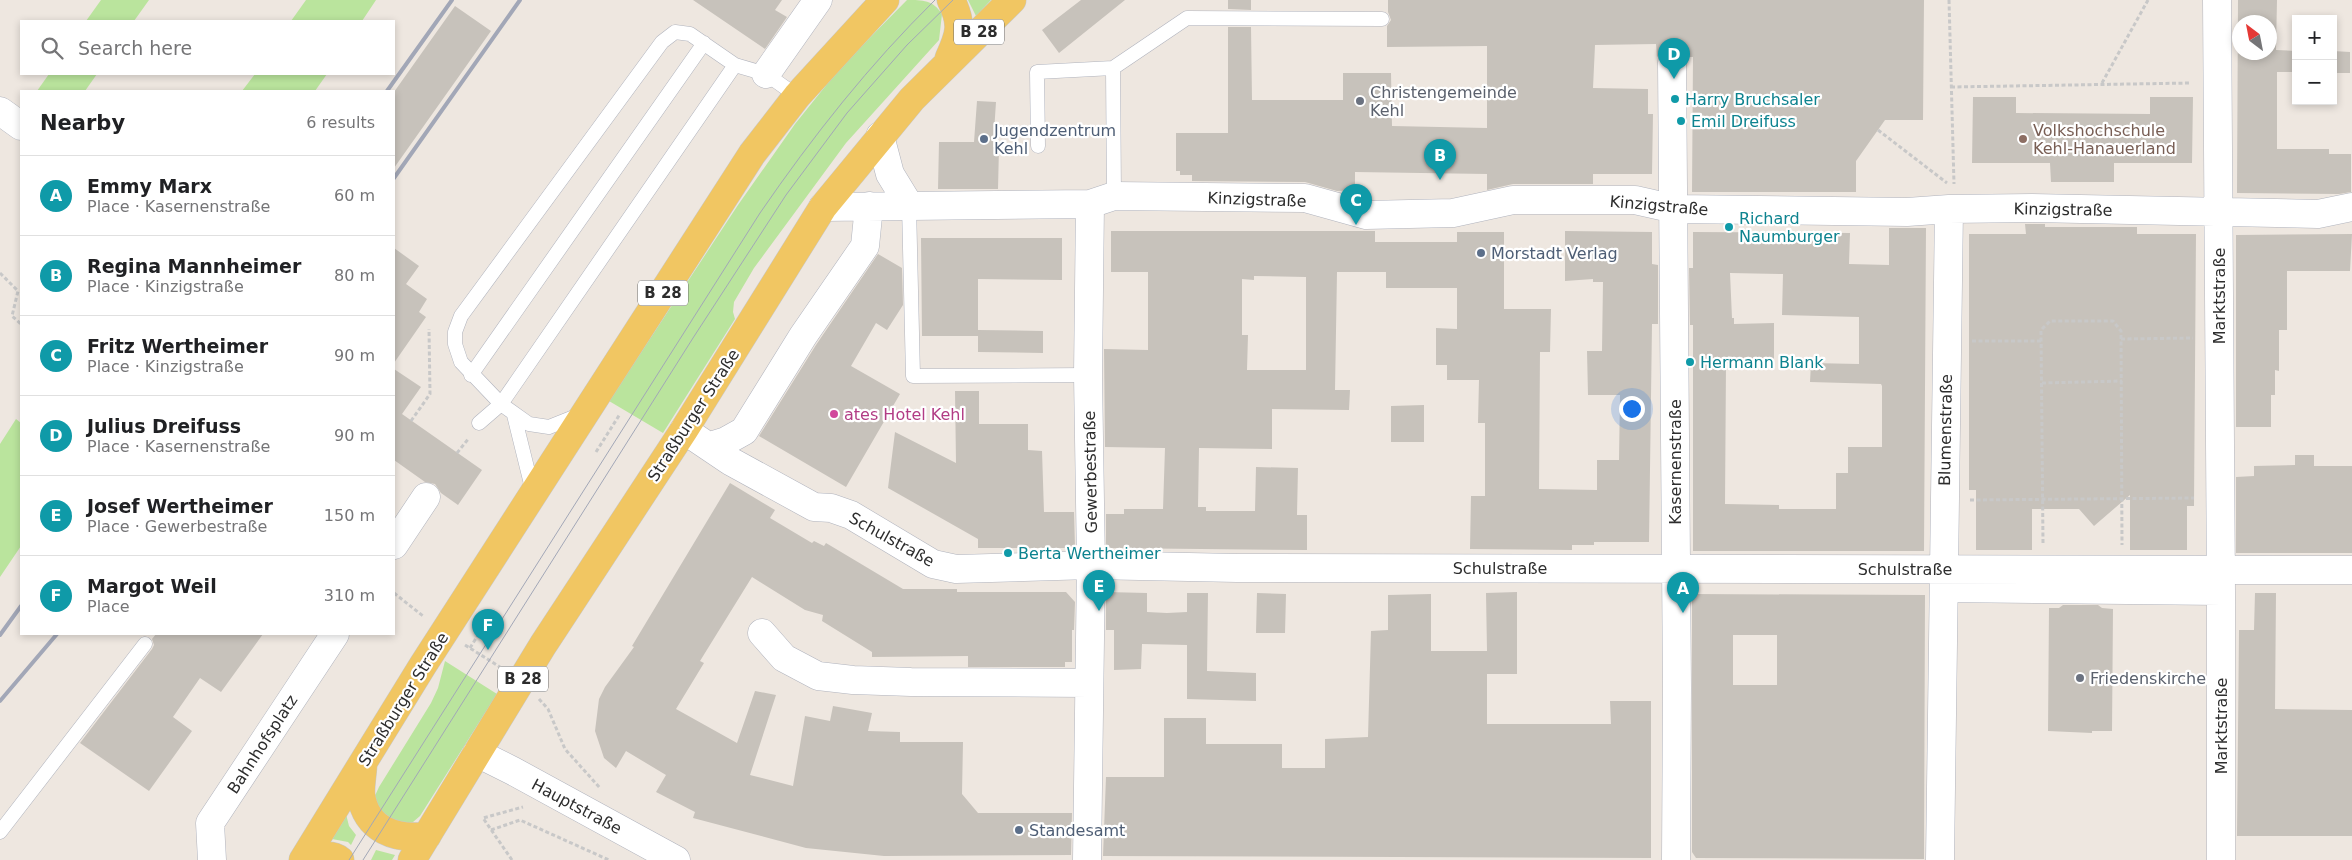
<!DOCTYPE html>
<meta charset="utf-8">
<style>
body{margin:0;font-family:"DejaVu Sans",sans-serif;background:#f2f2f2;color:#202124}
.controls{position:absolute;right:15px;top:15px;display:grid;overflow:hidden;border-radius:0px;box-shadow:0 2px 8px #0003}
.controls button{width:45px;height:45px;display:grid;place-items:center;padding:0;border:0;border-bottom:1px solid #e0e0e0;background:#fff;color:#202124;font:25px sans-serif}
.compass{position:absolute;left:2232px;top:15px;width:45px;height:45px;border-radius:50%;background:#fff;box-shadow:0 2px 8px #0003;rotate:328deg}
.you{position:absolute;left:1631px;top:408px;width:18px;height:18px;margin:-12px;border:4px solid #fff;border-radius:50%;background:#1a73e8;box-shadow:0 0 0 8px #1a73e833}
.badge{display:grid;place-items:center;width:32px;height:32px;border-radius:50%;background:#b45309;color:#fff;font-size:16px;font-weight:700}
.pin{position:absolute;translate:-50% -41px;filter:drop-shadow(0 1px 2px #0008)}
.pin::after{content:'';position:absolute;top:26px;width:18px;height:15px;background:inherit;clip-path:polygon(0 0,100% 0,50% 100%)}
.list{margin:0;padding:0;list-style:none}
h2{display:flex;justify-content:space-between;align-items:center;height:65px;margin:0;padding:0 20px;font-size:21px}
h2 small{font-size:16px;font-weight:400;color:#757577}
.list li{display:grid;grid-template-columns:32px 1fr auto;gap:15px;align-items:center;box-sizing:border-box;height:80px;padding:0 20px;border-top:1px solid #e0e0e0}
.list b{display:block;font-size:19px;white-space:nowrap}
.list p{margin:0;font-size:16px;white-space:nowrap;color:#757577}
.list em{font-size:16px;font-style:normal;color:#757577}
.icon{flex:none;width:28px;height:28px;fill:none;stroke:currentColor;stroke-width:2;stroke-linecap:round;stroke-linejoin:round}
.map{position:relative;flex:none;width:2352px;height:860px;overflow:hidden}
.search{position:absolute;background:#fff;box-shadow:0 2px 8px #0003;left:20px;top:20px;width:375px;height:55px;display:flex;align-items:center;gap:12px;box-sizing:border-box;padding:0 18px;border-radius:0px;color:#757577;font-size:19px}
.panel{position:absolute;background:#fff;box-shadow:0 2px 8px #0003;left:20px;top:90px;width:375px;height:545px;border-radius:0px}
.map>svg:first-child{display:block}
.green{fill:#bae49d}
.building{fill:#c7c2bb;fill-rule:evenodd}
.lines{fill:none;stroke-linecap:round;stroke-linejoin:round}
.lane-casing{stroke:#b0b3bd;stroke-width:15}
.street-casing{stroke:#b0b3bd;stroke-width:29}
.primary-casing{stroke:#c8c8c8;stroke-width:29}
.path{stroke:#c8c8c8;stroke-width:3;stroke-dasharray:4 2.5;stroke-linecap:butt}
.lane{stroke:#fff;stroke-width:14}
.street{stroke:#fff;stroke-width:28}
.primary{stroke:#f1c662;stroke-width:28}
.tram{stroke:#a2a7b7;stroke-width:1}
.rail{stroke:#a2a7b7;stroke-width:4}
.culture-dot{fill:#0f9aa8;stroke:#fff;stroke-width:2}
.worship-dot{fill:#6b7280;stroke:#fff;stroke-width:2}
.service-dot{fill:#5c6f8a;stroke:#fff;stroke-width:2}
.education-dot{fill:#8d6e63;stroke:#fff;stroke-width:2}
.hotel-dot{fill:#d1479c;stroke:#fff;stroke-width:2}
.labels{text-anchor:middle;stroke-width:4.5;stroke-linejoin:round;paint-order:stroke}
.shield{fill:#fff;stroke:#6c6c6c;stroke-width:1}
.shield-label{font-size:15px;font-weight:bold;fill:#2d2d2d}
.worship-label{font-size:16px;fill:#5b616d;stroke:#fff;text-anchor:start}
.culture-label{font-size:16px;fill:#0d838f;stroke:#fff;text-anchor:start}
.service-label{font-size:16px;fill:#4e5e75;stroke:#fff;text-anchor:start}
.education-label{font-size:16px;fill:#785e54;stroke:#fff;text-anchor:start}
.street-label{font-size:16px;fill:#2d2d2d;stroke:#fff}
.hotel-label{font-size:16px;fill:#b23c85;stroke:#fff;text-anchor:start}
</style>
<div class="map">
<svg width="2352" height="860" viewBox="0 0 2352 860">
<rect width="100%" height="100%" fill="#eee7e0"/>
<path class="green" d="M101,0H149L134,21H86Z
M306,0H376L362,21H291Z
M907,0C923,0 933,0 942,14L939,40L846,143L754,268L734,302L733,312L735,319L663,433L609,401L738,205L795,124L840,68Z
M968,0H991L976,16Z
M49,74H97L85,91H37Z
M255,74H327L315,91H242Z
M16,419L21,423V546L0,577V444Z
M445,661L497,694L420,816L413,822L392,826L373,800L379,787L431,703L438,688Z
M346,814L349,826L356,835L351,845L348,842L332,839Z
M376,850L395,855L392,860H371Z"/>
<path class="building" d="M693,0H782L775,10L787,17L765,49Z
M1081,0H1125L1059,53L1042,30Z
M1228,0H1251V10L1228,9Z
M1388,0H1924L1923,120H1885L1856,161V192H1692L1693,57H1686L1680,50L1672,47L1664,50L1657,57L1656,44L1595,45L1593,88L1648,89V114H1653L1652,174H1593V184H1513L1487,190V174L1355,172V190L1337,191L1305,182L1192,181V175H1180V171H1176V133H1228V27H1251L1252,100H1343V73H1391L1392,126L1487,128V46L1387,47V26L1391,20L1388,12Z
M2238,0H2277L2276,50L2296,51V72H2277V149H2329V154H2351V192L2339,194L2237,193ZM2240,22H2270V52H2240Z
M455,6L491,31L394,168V92Z
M2333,51L2350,52V73H2333Z
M1973,97H2016V113L2150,114V97H2193L2192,163H2114V182H2051L2050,163H1972Z
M977,101L996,102L993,147H999L998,189H938L939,142H974Z
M2025,224H2045V227H2137V234H2196L2194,506H2187V550H2130V495L2094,526L2079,509H2032V550H1976V490H1969V234H2026Z
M1889,228H1926L1924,551H1693V325H1690L1689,268H1693V232L1850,233L1849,264L1889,265ZM1730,273L1783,274L1782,315L1859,317V364L1811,363L1810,382L1881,384L1882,386V447H1848V473H1836V509H1779V505L1725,504L1726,363H1774V323L1734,324V318H1732Z
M1111,231H1375V242H1457V232H1504V309H1551L1550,352H1540L1539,489L1597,490V460H1619L1620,395H1588L1587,351H1602L1603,282H1593V279L1565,281V231L1652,232V264L1658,265V324H1652L1649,542H1594V545H1572V550L1470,549L1471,496H1485V423H1478L1479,380H1447V365H1436V328L1457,329V288H1386V272H1337L1335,390H1350L1349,410L1272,409V449L1199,448L1198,507H1206V511H1255L1256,467L1298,468L1297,515H1307V550L1106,548V514H1124V509H1163L1165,448L1105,447L1104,349L1148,350V272H1111ZM1254,276L1306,277V370H1247L1248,335H1242V279L1254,280Z
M2352,234L2350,271H2287V330H2279V371L2275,370V395H2271V427H2236V235Z
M921,238H1062V280L978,279V336H922Z
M394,248L419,266L406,284L427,299L419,312L426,317L394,363Z
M878,254L902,268L903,305L887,330L876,323L851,366L900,394L846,487L759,436L816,345Z
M978,330L1043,331V353L978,352Z
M394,369L421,387L402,414L482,470L458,505L441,493L435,484L425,482L394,460Z
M955,391H979V424H1028V450L1042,451L1044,512H1074L1075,548H978V539L888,488L895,432L956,463Z
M1424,405V442H1391V406Z
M2295,455H2314V466H2352V553H2236V477L2254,476V466L2295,465Z
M730,483L775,510L770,518L812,543L814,541L824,546L826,543L903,589H957V592H1066L1075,602L1074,630H1072V662H1065V667H968V656L872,657V652L822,621L823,615L805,610L752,577L700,661L704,663L676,709L737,743L755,691L776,695L750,775L793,786L805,716L830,721L833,706L872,713L868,731L900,732V742H963L962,794L978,813H1072L1071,855L884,856L806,848L693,818L695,812L656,792L666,775L626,751L616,768L604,758L595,731L599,699L605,687L634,647L632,646Z
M1106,592L1147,593V612L1167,613L1187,612V593H1208L1207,671L1256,673V701L1187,699V645L1142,644L1141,669L1114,670V630H1106Z
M1517,592V674H1487V724H1611L1610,701H1651V858L1103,856L1106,777H1164V718H1206V744H1282V768H1325V739L1368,737L1371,631L1388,630V595L1431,594V651H1487L1486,593Z
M1257,593L1286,594L1285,633H1256Z
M2255,593H2276L2275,709L2352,710V836H2237L2239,630H2254Z
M1692,594L1925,595L1924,859L1696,858L1692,852ZM1733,635H1777V685H1733Z
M2063,605H2098L2102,608L2113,609L2112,731H2092V733L2048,731L2049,608H2059Z
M156,634H263L221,692L200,678L173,717L192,731L149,791L80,743L152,649L154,645L152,639Z"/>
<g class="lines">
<g class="lane-casing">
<path id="lane" d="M1113,68L1187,18L1382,19
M1038,146L1037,72L1113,68L1114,196
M909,205L913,376L1088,375
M471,375L704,43
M514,415L533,492
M579,415L549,427L529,424L501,404L461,362L455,344V332L461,316L662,42L675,32L690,34L735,65L766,74L797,96
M479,423L501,404L735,65
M0,832L145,644"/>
</g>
<g class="street-casing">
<path id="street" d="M2217,0L2221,591V860
M1672,63L1677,688L1676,860
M766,74L818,0
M0,111L21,126
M880,136L890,174L909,205
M823,207L1090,204L1114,196L1305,198L1366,215L1453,213L1513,200H1635L1675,209L1907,212L1949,209L2032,208L2318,214L2352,207
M684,430L730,461L814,507L831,508L851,515L933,564L956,569L1091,565L1237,568L2352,570
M710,446L726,441L744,431L803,336L865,246L869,206
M394,545L426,497
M1945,588L2221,591
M762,633L784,658L818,676L853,680L911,682L1089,683
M477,753L513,771L676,860
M212,860L210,823L335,634
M1087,860L1091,565L1088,375L1090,204
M1940,860L1949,209"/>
</g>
<g class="primary-casing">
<path id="primary" d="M949,58C960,34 963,24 951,0
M363,763C363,773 360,785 361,795C366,830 396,840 427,836
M303,860L423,665L752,154L797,96L885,0
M303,860C314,857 331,852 340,860
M412,860L543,645L684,430L823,207L912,99L1012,0"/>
</g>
<path class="path" d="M1949,0L1954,184
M2102,83L2148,0
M1951,87L2191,83
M1878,130L1947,183
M0,273L18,291L12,316L21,324
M2121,339L2193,338
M1972,341H2041
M2042,383L2122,381
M411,421L430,394L429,329
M596,452L620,414
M457,453L469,438
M1970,500L2194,498
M2043,543L2041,330L2050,321H2113L2121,331L2122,545
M394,593L423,616
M465,645L500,667
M470,648L494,609
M539,699L548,709L565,749L600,788
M491,830L520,820L609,860
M512,860L483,818L523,807"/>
<use href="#lane" class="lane"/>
<use href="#street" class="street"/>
<use href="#primary" class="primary"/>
<path class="tram" d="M349,860L760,213C813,136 869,65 935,0
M363,860L693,338L786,195L847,113L907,45L953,0"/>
<path class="rail" d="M387,91L452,0
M394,178L520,0
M0,635L21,606
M0,701L57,634"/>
</g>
<g class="culture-dot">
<circle cx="1675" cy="99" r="5"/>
<circle cx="1681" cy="121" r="5"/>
<circle cx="1729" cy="227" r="5"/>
<circle cx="1690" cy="362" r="5"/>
<circle cx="1008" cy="553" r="5"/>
</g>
<g class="worship-dot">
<circle cx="1360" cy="101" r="5"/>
<circle cx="2080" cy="678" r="5"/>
</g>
<g class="service-dot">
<circle cx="984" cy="139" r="5"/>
<circle cx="1481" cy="253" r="5"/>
<circle cx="1019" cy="830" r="5"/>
</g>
<circle class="education-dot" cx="2023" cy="139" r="5"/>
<circle class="hotel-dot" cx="834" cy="414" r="5"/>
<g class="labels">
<g class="shield">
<rect x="954" y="19.5" width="50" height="25" rx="4"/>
<rect x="638" y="280.5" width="50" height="25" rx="4"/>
<rect x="498" y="666.5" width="50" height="25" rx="4"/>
</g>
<g class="shield-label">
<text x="979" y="37">B 28</text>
<text x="663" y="298">B 28</text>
<text x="523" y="684">B 28</text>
</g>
<g class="worship-label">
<text x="1370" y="98">Christengemeinde<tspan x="1370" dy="18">Kehl</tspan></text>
<text x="2090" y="684">Friedenskirche</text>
</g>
<g class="culture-label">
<text x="1685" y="105">Harry Bruchsaler</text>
<text x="1691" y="127">Emil Dreifuss</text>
<text x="1739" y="224">Richard<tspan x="1739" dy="18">Naumburger</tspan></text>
<text x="1700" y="368">Hermann Blank</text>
<text x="1018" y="559">Berta Wertheimer</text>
</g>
<g class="service-label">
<text x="994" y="136">Jugendzentrum<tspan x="994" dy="18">Kehl</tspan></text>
<text x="1491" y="259">Morstadt Verlag</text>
<text x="1029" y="836">Standesamt</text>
</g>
<g class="education-label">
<text x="2033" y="136">Volkshochschule<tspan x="2033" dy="18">Kehl-Hanauerland</tspan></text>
</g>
<g class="street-label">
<text transform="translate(1257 199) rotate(2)" y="6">Kinzigstraße</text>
<text transform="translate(1659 205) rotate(5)" y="6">Kinzigstraße</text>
<text transform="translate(2063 209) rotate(1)" y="6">Kinzigstraße</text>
<text transform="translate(2219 296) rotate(-90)" y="6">Marktstraße</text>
<text transform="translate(693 415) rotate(-57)" y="6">Straßburger Straße</text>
<text transform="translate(1945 430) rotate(-89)" y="6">Blumenstraße</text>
<text transform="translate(1675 462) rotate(-90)" y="6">Kasernenstraße</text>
<text transform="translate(1090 472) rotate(-91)" y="6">Gewerbestraße</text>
<text transform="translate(892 539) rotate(29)" y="6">Schulstraße</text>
<text x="1500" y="574">Schulstraße</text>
<text x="1905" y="575">Schulstraße</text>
<text transform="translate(403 699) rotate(-58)" y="6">Straßburger Straße</text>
<text transform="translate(2221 726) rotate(-90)" y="6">Marktstraße</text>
<text transform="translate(262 744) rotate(-57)" y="6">Bahnhofsplatz</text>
<text transform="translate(577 806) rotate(28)" y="6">Hauptstraße</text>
</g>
<g class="hotel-label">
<text x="844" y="420">ates Hotel Kehl</text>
</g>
</g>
</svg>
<div class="controls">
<button>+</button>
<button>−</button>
</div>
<svg class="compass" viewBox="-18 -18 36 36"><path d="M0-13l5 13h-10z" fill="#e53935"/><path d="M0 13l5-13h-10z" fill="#757577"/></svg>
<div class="you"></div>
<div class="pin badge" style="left:1683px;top:613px;background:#0f9aa8">A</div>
<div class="pin badge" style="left:1440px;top:180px;background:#0f9aa8">B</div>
<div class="pin badge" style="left:1356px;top:225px;background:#0f9aa8">C</div>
<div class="pin badge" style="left:1674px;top:79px;background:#0f9aa8">D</div>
<div class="pin badge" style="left:1099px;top:611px;background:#0f9aa8">E</div>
<div class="pin badge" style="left:488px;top:650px;background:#0f9aa8">F</div>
<div class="search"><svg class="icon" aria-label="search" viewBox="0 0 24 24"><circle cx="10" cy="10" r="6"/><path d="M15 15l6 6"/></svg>Search here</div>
<section class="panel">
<h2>Nearby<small>6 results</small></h2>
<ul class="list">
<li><span class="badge" style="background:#0f9aa8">A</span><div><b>Emmy Marx</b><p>Place · Kasernenstraße</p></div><em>60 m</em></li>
<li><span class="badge" style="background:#0f9aa8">B</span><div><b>Regina Mannheimer</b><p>Place · Kinzigstraße</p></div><em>80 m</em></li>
<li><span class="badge" style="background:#0f9aa8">C</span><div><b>Fritz Wertheimer</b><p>Place · Kinzigstraße</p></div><em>90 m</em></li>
<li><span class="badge" style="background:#0f9aa8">D</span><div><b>Julius Dreifuss</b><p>Place · Kasernenstraße</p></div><em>90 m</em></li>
<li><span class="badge" style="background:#0f9aa8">E</span><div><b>Josef Wertheimer</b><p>Place · Gewerbestraße</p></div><em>150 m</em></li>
<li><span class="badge" style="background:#0f9aa8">F</span><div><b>Margot Weil</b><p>Place</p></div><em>310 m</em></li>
</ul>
</section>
</div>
